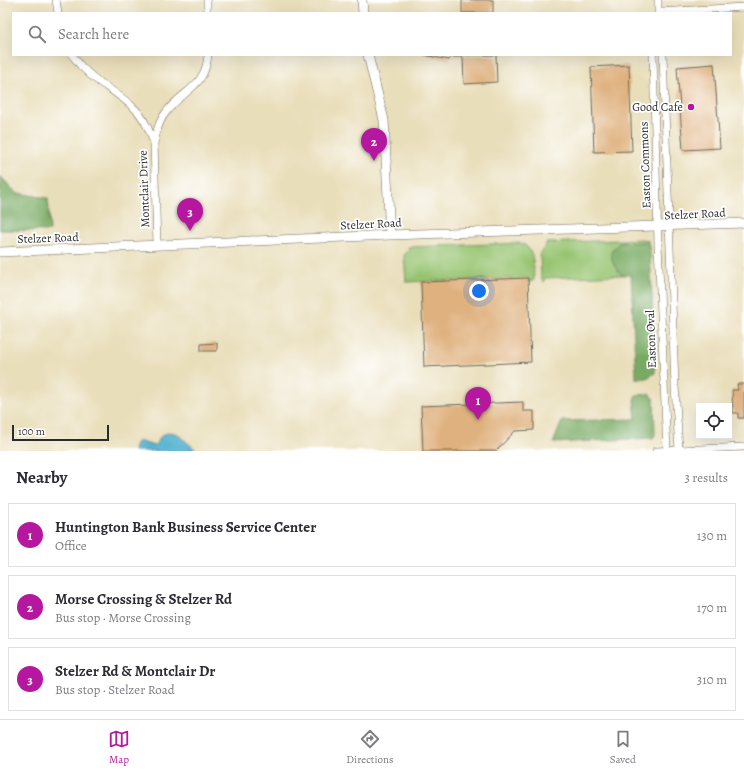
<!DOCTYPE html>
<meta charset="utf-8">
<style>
body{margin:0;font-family:Alegreya,serif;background:#f7f7f7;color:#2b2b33}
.controls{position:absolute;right:12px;bottom:12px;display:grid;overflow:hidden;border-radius:0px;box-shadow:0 4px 16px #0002}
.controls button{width:36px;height:36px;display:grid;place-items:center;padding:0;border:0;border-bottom:1px solid #e1e1e2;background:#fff;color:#2b2b33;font:20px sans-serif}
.scale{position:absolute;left:12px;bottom:10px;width:97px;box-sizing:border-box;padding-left:4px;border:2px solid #2b2b2b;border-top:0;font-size:11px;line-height:14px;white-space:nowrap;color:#2b2b2b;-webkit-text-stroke:3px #fff;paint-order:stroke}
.you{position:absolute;left:479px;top:291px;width:14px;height:14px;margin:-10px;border:3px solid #fff;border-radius:50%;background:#1a73e8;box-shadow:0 0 0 6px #1a73e833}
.badge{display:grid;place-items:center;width:26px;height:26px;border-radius:50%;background:#b5179e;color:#fff;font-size:13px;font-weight:700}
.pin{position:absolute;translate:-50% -33px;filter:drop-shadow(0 1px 2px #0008)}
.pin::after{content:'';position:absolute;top:21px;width:14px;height:12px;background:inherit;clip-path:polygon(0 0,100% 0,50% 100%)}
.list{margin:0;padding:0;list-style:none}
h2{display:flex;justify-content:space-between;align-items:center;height:52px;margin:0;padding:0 16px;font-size:17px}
h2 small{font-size:13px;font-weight:400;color:#7c7c81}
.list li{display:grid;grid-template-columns:26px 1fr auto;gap:12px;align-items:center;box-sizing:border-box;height:64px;margin:0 8px 8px;padding:0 8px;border:1px solid #e1e1e2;border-radius:0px}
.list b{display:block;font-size:15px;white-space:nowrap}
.list p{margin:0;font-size:13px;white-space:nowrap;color:#7c7c81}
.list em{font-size:13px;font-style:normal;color:#7c7c81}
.icon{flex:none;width:22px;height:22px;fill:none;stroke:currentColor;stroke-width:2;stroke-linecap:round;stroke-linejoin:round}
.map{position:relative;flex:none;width:744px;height:451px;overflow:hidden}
.search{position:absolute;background:#fff;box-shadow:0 4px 16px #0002;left:12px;right:12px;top:12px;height:44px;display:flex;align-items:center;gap:10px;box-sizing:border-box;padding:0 14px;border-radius:0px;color:#7c7c81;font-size:15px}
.sheet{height:268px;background:#fff}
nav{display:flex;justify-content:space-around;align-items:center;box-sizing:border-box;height:56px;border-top:1px solid #e1e1e2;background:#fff;font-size:11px;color:#7c7c81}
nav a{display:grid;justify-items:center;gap:2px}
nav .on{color:#b5179e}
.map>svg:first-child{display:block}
.green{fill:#97c471;stroke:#61784e}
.forest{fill:#79aa63;stroke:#526a47}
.water{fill:#50b0cf;stroke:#3e6e7d}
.building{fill:#dfb17e}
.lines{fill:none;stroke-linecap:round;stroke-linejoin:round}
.minor-casing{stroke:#6e6a5d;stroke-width:8}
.major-casing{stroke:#6e6a5d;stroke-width:10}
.minor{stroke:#fff;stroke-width:7}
.major{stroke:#fff;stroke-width:9}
.poi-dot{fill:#b5179e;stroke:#fff;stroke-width:1.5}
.labels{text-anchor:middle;stroke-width:3.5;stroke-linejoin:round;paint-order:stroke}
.poi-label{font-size:12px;fill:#2b2b2b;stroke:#fff;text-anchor:end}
.street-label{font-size:12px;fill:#2b2b2b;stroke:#fff}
</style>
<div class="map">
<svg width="744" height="451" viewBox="0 0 744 451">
<rect width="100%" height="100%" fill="#fff"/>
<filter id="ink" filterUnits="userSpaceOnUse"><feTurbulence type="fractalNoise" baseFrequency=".025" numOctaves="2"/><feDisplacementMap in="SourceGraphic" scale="8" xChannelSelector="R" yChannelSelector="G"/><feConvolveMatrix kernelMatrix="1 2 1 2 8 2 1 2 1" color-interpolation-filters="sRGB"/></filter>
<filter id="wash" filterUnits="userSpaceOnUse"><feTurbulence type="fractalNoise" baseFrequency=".012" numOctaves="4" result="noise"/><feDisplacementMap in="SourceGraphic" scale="16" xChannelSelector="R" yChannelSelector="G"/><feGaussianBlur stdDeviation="0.9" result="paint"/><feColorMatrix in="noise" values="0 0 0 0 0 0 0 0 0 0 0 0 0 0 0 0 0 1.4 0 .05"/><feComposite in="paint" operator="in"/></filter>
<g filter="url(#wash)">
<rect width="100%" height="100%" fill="#e9deba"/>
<path class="green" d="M642,239L648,240V242L619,243L611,252L618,271L622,275L544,278V282L541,279L540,254L547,243Z
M520,243C536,248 533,266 534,280L528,283V278L406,282L404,255L409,250L408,247Z"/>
<path class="forest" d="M0,176L17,193L48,198L50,231L0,230Z
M648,242L650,250L655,373L647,378L636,379L631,275H622C615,268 611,262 611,252L619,243Z
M650,394L654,398L655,435L653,438L553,443L562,421L636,419L634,399L636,395Z"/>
<path class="water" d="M170,432L178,434L197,451H134L136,443L139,441L154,446L162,435Z"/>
<g id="blocks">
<path class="building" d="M462,0H493V13H462Z
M424,55H496L497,82L464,84L463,57H451L449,60Z
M714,64L720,148L683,150L677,67Z
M629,65L632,151L594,152L591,67Z
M528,278L531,362L424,367L421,282Z
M217,343V351H201V344Z
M737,384H744V418H738V413H733L732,390H738Z
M523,402V411H534V430L515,431L496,451H423L421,406Z"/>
</g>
</g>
<g filter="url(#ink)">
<use href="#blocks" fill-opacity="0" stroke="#6e6a5d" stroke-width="1"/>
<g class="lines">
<g class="minor-casing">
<path id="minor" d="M56,0L58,13
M207,0V13
M658,0V13
M658,12L744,7
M72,55C91,82 112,87 134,108C144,117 149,130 154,143
M653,55L658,244L667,451
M663,55L675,386L679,450
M157,245L154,143C156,132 159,120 167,111C184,89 205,88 208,55
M656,451L744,447"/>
</g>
<g class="major-casing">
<path id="major" d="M362,0L363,13
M368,55L384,120L390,235
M0,252L390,235L744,223"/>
</g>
<use href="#minor" class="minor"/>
<use href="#major" class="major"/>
</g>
</g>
<circle class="poi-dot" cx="691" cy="107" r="4"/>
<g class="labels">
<g class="poi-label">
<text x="683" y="111">Good Cafe</text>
</g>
<g class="street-label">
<text transform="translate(645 165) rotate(-92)" y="4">Easton Commons</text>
<text transform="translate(144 189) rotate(-92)" y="4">Montclair Drive</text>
<text transform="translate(695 214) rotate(-3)" y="4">Stelzer Road</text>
<text transform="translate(371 224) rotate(-3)" y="4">Stelzer Road</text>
<text transform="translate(48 238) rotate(-2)" y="4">Stelzer Road</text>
<text transform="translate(651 339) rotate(-92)" y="4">Easton Oval</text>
</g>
</g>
</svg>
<div class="controls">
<button><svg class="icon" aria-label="locate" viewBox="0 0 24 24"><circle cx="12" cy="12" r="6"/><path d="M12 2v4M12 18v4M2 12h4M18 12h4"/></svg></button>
</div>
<div class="scale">100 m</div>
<div class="you"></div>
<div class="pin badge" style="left:478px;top:420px">1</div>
<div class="pin badge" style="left:374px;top:161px">2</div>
<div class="pin badge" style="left:190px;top:231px">3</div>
<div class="search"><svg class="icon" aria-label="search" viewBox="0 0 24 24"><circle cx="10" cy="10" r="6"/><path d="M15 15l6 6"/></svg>Search here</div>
</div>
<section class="sheet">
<h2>Nearby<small>3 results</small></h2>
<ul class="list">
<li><span class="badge">1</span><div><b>Huntington Bank Business Service Center</b><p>Office</p></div><em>130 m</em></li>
<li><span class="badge">2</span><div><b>Morse Crossing &amp; Stelzer Rd</b><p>Bus stop · Morse Crossing</p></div><em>170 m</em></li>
<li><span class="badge">3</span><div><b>Stelzer Rd &amp; Montclair Dr</b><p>Bus stop · Stelzer Road</p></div><em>310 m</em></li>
</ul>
</section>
<nav>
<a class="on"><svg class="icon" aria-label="map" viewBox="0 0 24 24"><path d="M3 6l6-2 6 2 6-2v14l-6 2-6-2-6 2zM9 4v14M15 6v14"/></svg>Map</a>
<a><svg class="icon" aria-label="directions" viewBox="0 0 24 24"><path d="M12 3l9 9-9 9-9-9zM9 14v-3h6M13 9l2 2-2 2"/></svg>Directions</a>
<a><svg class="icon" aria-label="saved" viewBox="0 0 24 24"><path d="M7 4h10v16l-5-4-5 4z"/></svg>Saved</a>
</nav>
